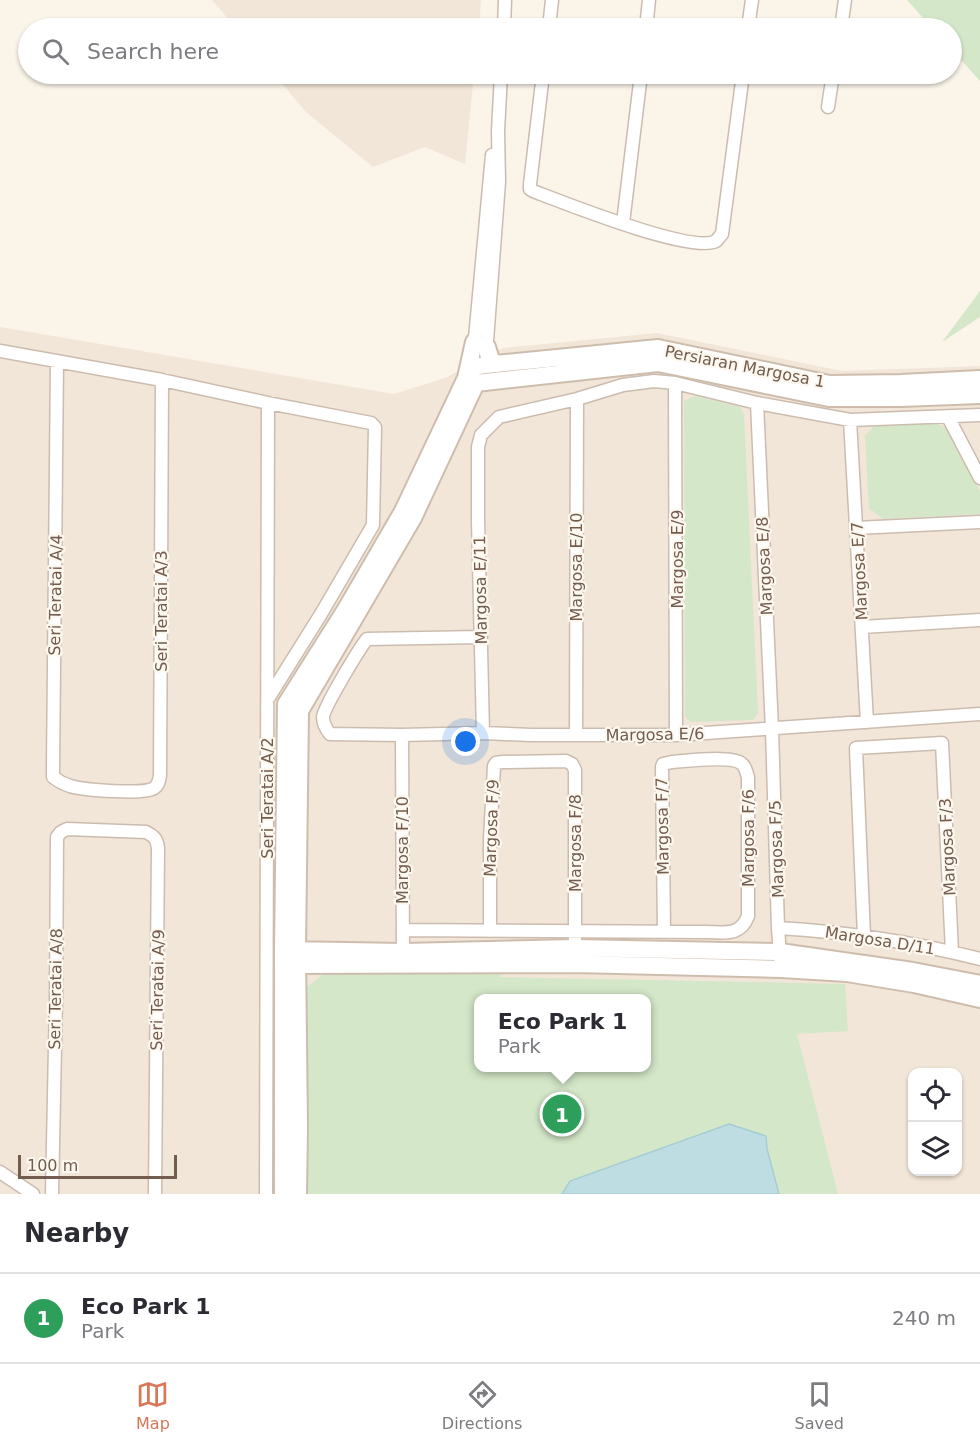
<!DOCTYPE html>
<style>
body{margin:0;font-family:"DejaVu Sans",sans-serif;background:#f2f2f3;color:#2b2b33}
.controls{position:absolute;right:18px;bottom:18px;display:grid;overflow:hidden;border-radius:12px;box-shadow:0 2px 4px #0004}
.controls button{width:54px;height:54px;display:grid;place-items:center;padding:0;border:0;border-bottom:2px solid #e1e1e2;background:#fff;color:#2b2b33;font:30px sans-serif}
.scale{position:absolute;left:18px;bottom:15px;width:159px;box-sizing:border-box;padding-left:6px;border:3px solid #735c4e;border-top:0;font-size:16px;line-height:21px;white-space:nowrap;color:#735c4e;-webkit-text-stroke:4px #fdf8ef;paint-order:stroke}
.you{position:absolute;left:466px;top:742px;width:21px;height:21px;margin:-15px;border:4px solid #fff;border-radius:50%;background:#1a73e8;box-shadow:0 0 0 9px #1a73e833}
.badge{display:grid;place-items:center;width:39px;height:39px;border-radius:50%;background:#d97859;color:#fff;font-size:20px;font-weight:700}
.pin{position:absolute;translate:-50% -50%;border:3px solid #fff;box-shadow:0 2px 6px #0006}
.popup{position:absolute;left:474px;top:994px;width:177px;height:78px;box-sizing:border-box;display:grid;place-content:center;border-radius:12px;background:#fff;filter:drop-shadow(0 2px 4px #0005);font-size:20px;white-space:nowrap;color:#7c7c81}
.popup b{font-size:22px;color:#2b2b33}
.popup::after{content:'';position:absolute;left:50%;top:100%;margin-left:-12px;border:12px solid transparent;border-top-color:#fff}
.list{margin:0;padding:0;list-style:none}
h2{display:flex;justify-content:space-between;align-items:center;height:78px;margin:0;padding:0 24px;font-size:26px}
h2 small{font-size:20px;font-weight:400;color:#7c7c81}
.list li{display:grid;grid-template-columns:39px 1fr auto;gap:18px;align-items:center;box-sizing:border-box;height:90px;padding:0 24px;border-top:2px solid #e1e1e2}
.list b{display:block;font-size:22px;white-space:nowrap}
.list p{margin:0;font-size:20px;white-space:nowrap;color:#7c7c81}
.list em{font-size:20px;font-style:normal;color:#7c7c81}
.icon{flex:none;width:33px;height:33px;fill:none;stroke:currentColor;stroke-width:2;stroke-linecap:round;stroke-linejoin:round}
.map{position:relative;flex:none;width:980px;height:1194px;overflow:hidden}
.search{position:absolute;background:#fff;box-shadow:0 2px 4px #0004;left:18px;right:18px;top:18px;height:66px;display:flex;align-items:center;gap:15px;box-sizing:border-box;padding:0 21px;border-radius:33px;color:#7c7c81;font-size:22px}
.sheet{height:168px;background:#fff}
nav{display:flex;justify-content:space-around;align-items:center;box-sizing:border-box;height:84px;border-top:2px solid #e1e1e2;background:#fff;font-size:16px;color:#7c7c81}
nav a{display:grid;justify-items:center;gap:3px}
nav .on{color:#d97859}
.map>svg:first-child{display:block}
.residential{fill:#f2e6d8;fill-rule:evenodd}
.green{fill:#d4e7c8;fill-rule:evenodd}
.water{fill:#bedde3;stroke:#a6ccd4;stroke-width:1.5}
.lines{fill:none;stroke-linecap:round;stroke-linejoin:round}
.street-casing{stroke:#ccbcaf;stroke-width:15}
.secondary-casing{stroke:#cebdad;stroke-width:20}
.street{stroke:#fff;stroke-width:12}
.secondary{stroke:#fff;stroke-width:16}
.labels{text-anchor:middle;stroke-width:4.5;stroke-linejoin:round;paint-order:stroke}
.street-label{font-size:16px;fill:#735c4e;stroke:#fdf8ef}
</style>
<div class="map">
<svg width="980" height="1194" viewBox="0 0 980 1194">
<rect width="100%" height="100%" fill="#fbf4e9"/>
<path class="residential" d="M212,0H481L479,28H236Z
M274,74H474L465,164L425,147L373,167L306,112Z
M0,327L394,394L445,378L503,348L657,333L842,371L980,366V1194H0ZM478,998H646V1068H478ZM912,1072H958V1172H912Z"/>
<path class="green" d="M907,0H980V81L952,50V28H932Z
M980,291V317L942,342Z
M694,396L740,407L744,414L758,713L753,720L690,722L685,716L684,401Z
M936,423L949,430L980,491V514L883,519L869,508L865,436L874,426Z
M326,972H504L499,977L845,984L848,1031L797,1034L838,1194H306L307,1149H305L307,987ZM478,998H646V1068H478Z"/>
<path class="water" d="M729,1124L766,1136L767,1149L779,1194H562L570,1181Z"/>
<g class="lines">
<g class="street-casing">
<path id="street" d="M504,28L505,0
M549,28L552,0
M646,28L649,0
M748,28L752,0
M841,28L845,0
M543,74L530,184V189L533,191C562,202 692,254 716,241C718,239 720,236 722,234L743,74
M828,107L833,74
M623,223L641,74
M474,349L492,155
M0,351L162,380L268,403L371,423L375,427L373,525L321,614L269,697
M486,354L499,182L498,131L501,74
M57,361L53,768V777C58,781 64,784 70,786C83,790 145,795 154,788C159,785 159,780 160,775L162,380
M675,383L676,735
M757,403L772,729L778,928L781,969
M948,417L980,478
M850,420L867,722
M856,528L980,522
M862,627L980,620
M481,637L367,639C359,649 324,707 323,717C323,724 326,729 330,734L402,735L483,733L531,735H676L980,714
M483,733L478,520V447L481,435L499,417L577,399L623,385L654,381L675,383L757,403L850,420L980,415
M402,735L403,959
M576,735L577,399
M778,928C846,932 914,942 980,959
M403,930L705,932C724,932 740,937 748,916V777C746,772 746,767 742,764C733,755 686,761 672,762L663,764L662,767L664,932
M490,931V839L494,766L496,763L502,762L566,761L572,764L575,770V956
M864,936L856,748L942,743L952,952
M0,1172L33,1194
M52,1194L56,998L57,837L61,832L67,829L146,832C154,836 157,839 158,848L155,1194
M266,1194L268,403"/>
</g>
<g class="secondary-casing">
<path id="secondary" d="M487,347L491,360L497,364
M466,378L475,367L485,365L658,348L830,384L901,383L980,379
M288,950L403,952L575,948L780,952L913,971L980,984
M288,965L575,964L781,969L847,973L914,984L980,999
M283,1194V950L286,704L346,609L403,511L466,378L474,342
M298,1194L299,1127L297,950L300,711L413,518L476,383L658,363L829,398H901L980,395"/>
</g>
<use href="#street" class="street"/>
<use href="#secondary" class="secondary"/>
</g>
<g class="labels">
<g class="street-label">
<text transform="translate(745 366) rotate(11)" y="6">Persiaran Margosa 1</text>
<text transform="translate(677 559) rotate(-90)" y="6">Margosa E/9</text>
<text transform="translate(764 566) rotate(-93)" y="6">Margosa E/8</text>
<text transform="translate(576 567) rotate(-90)" y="6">Margosa E/10</text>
<text transform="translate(859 571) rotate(-93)" y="6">Margosa E/7</text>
<text transform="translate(480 590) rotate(-91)" y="6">Margosa E/11</text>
<text transform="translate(55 595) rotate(-89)" y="6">Seri Teratai A/4</text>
<text transform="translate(161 611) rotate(-90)" y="6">Seri Teratai A/3</text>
<text transform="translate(655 734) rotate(-1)" y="6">Margosa E/6</text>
<text transform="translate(267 798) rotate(-90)" y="6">Seri Teratai A/2</text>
<text transform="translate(662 826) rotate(-91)" y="6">Margosa F/7</text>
<text transform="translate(491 828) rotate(-88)" y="6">Margosa F/9</text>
<text transform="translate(748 838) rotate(-90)" y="6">Margosa F/6</text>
<text transform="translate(575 843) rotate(-90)" y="6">Margosa F/8</text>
<text transform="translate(947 847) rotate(-93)" y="6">Margosa F/3</text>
<text transform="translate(776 849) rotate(-92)" y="6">Margosa F/5</text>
<text transform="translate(402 850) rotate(-90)" y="6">Margosa F/10</text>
<text transform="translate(880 940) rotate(9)" y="6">Margosa D/11</text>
<text transform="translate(55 989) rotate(-89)" y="6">Seri Teratai A/8</text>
<text transform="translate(157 990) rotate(-89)" y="6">Seri Teratai A/9</text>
</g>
</g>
</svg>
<div class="controls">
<button><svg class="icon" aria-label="locate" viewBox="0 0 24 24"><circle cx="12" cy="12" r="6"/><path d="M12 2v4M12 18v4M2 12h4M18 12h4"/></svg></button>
<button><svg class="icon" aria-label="layers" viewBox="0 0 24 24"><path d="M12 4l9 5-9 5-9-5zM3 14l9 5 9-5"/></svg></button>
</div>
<div class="scale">100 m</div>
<div class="you"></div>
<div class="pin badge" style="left:562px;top:1114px;background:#2e9e5b">1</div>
<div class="popup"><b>Eco Park 1</b>Park</div>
<div class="search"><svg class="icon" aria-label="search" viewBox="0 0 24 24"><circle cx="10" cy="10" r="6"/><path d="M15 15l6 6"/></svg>Search here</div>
</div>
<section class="sheet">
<h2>Nearby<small></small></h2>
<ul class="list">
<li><span class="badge" style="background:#2e9e5b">1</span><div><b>Eco Park 1</b><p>Park</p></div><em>240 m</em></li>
</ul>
</section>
<nav>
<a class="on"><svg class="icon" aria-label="map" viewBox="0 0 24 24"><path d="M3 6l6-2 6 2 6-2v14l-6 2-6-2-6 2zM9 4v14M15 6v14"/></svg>Map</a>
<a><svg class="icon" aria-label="directions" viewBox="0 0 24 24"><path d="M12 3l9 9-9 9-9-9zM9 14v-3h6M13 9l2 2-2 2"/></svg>Directions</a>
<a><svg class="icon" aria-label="saved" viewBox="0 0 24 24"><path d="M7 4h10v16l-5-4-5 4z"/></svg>Saved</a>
</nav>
